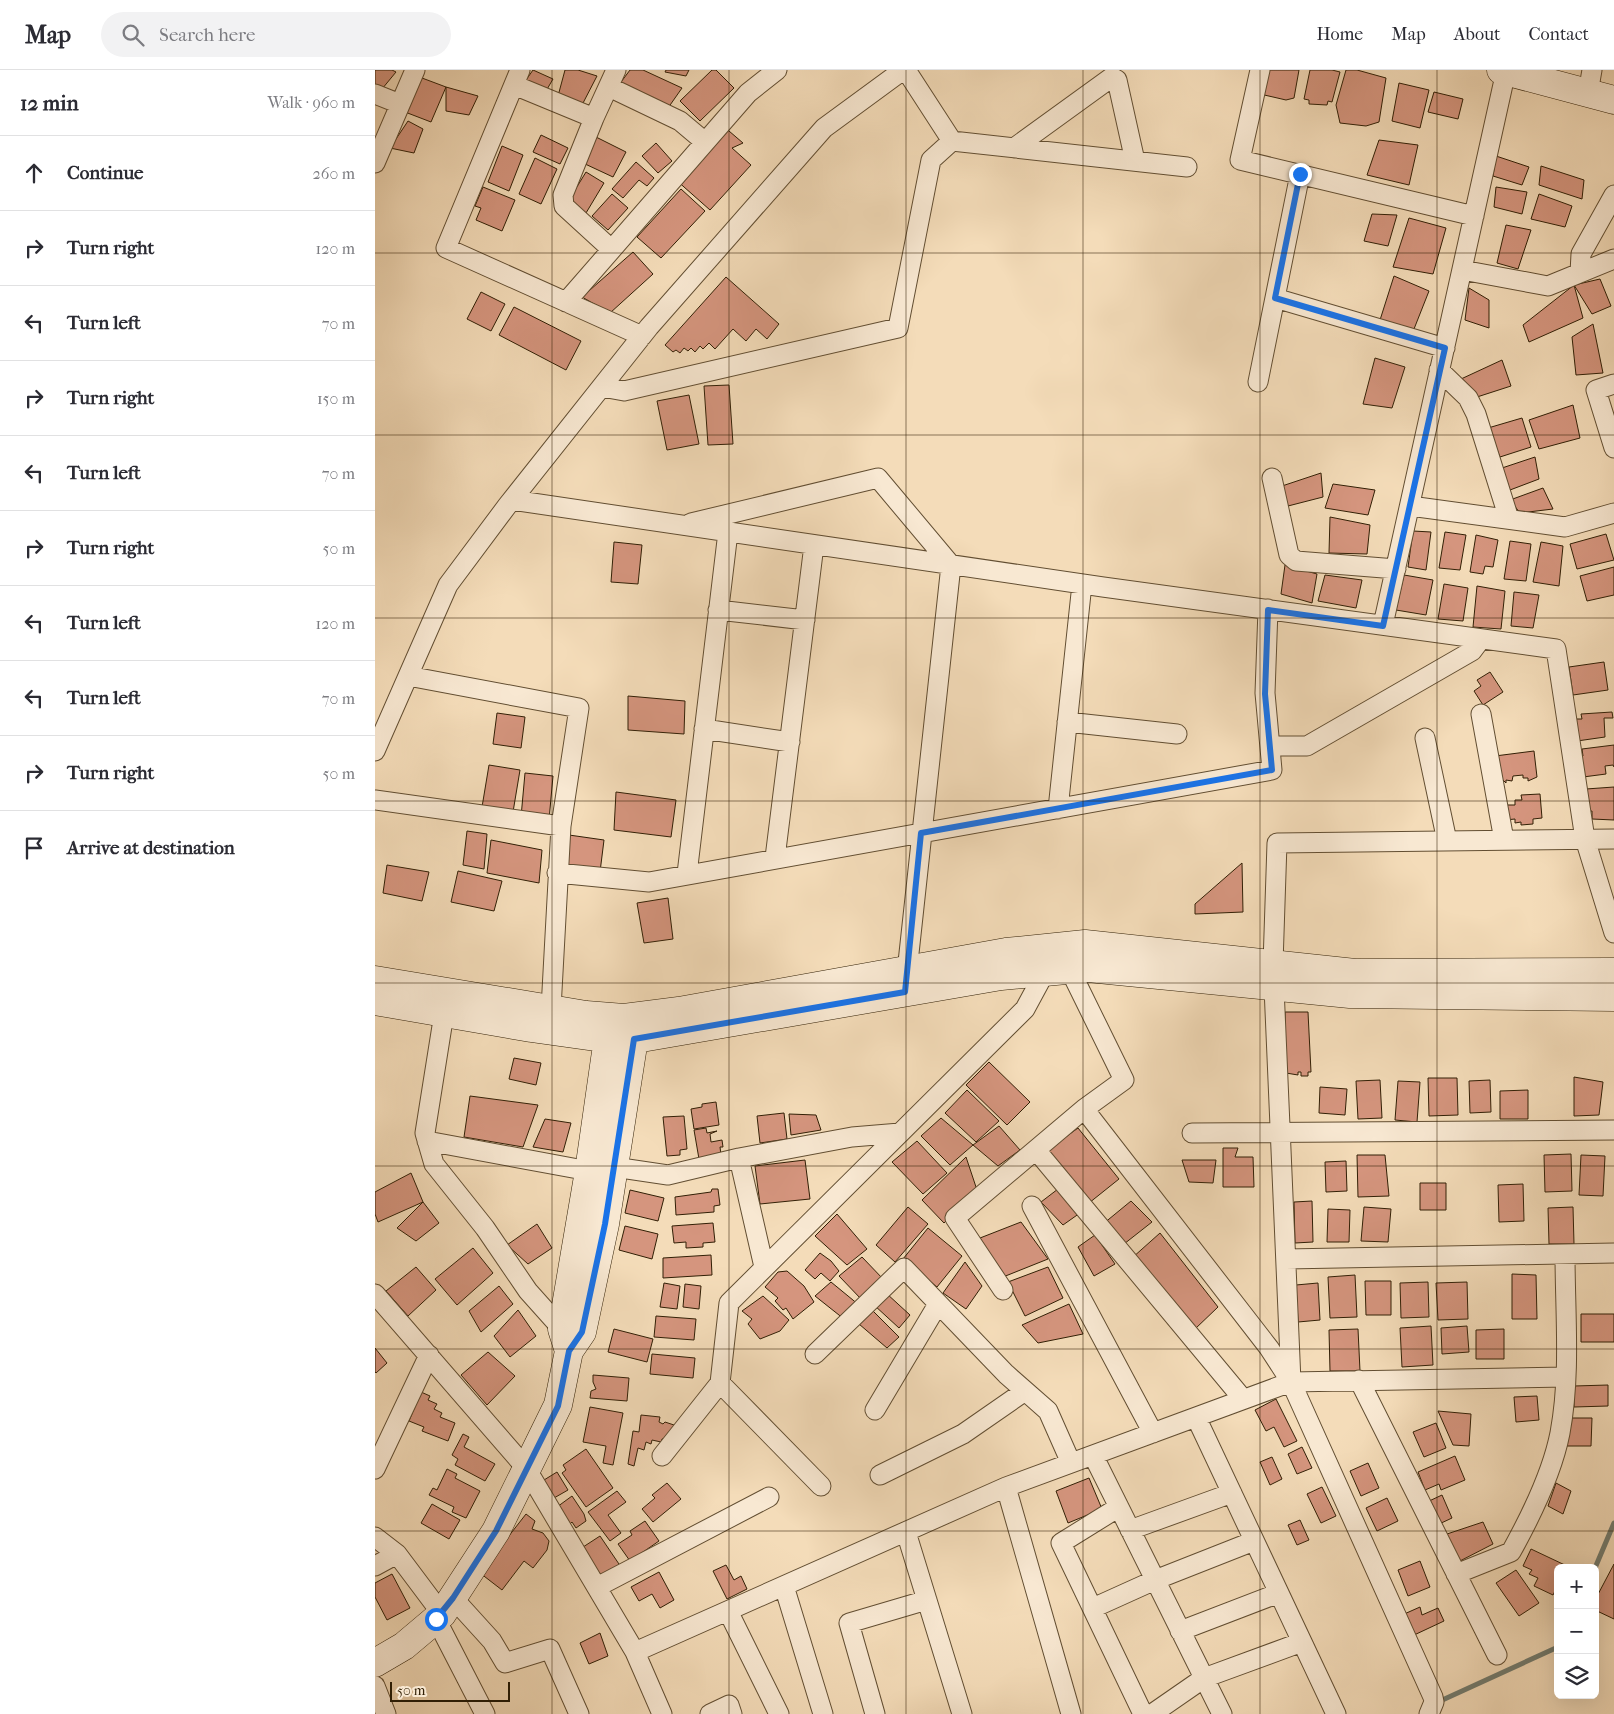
<!DOCTYPE html>
<meta charset="utf-8">
<style>
body{margin:0;font-family:"IM FELL French Canon",serif;background:#f2f2f3;color:#2b2b33}
.controls{position:absolute;right:15px;bottom:15px;display:grid;overflow:hidden;border-radius:8px;box-shadow:0 5px 20px #0002}
.controls button{width:45px;height:45px;display:grid;place-items:center;padding:0;border:0;border-bottom:1px solid #e1e1e2;background:#fff;color:#2b2b33;font:25px sans-serif}
.scale{position:absolute;left:15px;bottom:12px;width:120px;box-sizing:border-box;padding-left:5px;border:2px solid #311f05;border-top:0;font-size:14px;line-height:18px;white-space:nowrap;color:#311f05;-webkit-text-stroke:4px #f8e8d2;paint-order:stroke}
.stop{position:absolute;width:15px;height:15px;margin:-11px;border:4px solid #1a73e8;border-radius:50%;background:#fff}
.stop.end{background:#1a73e8;border-color:#fff;box-shadow:0 1px 5px #0008}
.list{margin:0;padding:0;list-style:none}
h2{display:flex;justify-content:space-between;align-items:center;height:65px;margin:0;padding:0 20px;font-size:21px}
h2 small{font-size:16px;font-weight:400;color:#7c7c81}
.list li{display:grid;grid-template-columns:32px 1fr auto;gap:15px;align-items:center;box-sizing:border-box;height:75px;padding:0 20px;border-top:1px solid #e1e1e2}
.list b{display:block;font-size:19px;white-space:nowrap}
.list em{font-size:16px;font-style:normal;color:#7c7c81}
.icon{flex:none;width:28px;height:28px;fill:none;stroke:currentColor;stroke-width:2;stroke-linecap:round;stroke-linejoin:round}
.map{position:relative;flex:none;width:1239px;height:1644px;overflow:hidden}
header{display:flex;align-items:center;gap:30px;box-sizing:border-box;height:70px;padding:0 25px;background:#fff;border-bottom:1px solid #e1e1e2}
header strong{font-size:24px}
nav{display:flex;gap:28px;margin-inline-start:auto;font-size:18px}
.search{width:350px;height:45px;background:#f2f2f3;display:flex;align-items:center;gap:12px;box-sizing:border-box;padding:0 18px;border-radius:28px;color:#7c7c81;font-size:19px}
main{display:flex}
aside{flex:1;background:#fff}
.map>svg:first-child{display:block}
.lines{fill:none;stroke-linecap:round;stroke-linejoin:round}
.stream{stroke:#727c70;stroke-width:5}
.building{fill:#d5957e;stroke:#311f05}
.street-casing{stroke:#624e32;stroke-width:21}
.secondary-casing{stroke:#311f05;stroke-width:29}
.street{stroke:#f8e8d2;stroke-width:19}
.secondary{stroke:#f8e8d2;stroke-width:28}
.route{stroke:#1a73e8;stroke-width:6}
.grid{fill:none;stroke:#311f05;stroke-width:1;stroke-opacity:0.55}
</style>
<header>
<strong>Map</strong>
<div class="search"><svg class="icon" aria-label="search" viewBox="0 0 24 24"><circle cx="10" cy="10" r="6"/><path d="M15 15l6 6"/></svg>Search here</div>
<nav><a>Home</a><a>Map</a><a>About</a><a>Contact</a></nav>
</header>
<main>
<aside>
<h2>12 min<small>Walk · 960 m</small></h2>
<ul class="list">
<li><svg class="icon" aria-label="ahead" viewBox="0 0 24 24"><path d="M12 20V5M6 11l6-6 6 6"/></svg><div><b>Continue</b></div><em>260 m</em></li>
<li><svg class="icon" aria-label="right" viewBox="0 0 24 24"><path d="M7 20v-9h11M14 6l5 5-5 5"/></svg><div><b>Turn right</b></div><em>120 m</em></li>
<li><svg class="icon" aria-label="left" viewBox="0 0 24 24"><path d="M17 20v-9H6M10 6l-5 5 5 5"/></svg><div><b>Turn left</b></div><em>70 m</em></li>
<li><svg class="icon" aria-label="right" viewBox="0 0 24 24"><path d="M7 20v-9h11M14 6l5 5-5 5"/></svg><div><b>Turn right</b></div><em>150 m</em></li>
<li><svg class="icon" aria-label="left" viewBox="0 0 24 24"><path d="M17 20v-9H6M10 6l-5 5 5 5"/></svg><div><b>Turn left</b></div><em>70 m</em></li>
<li><svg class="icon" aria-label="right" viewBox="0 0 24 24"><path d="M7 20v-9h11M14 6l5 5-5 5"/></svg><div><b>Turn right</b></div><em>50 m</em></li>
<li><svg class="icon" aria-label="left" viewBox="0 0 24 24"><path d="M17 20v-9H6M10 6l-5 5 5 5"/></svg><div><b>Turn left</b></div><em>120 m</em></li>
<li><svg class="icon" aria-label="left" viewBox="0 0 24 24"><path d="M17 20v-9H6M10 6l-5 5 5 5"/></svg><div><b>Turn left</b></div><em>70 m</em></li>
<li><svg class="icon" aria-label="right" viewBox="0 0 24 24"><path d="M7 20v-9h11M14 6l5 5-5 5"/></svg><div><b>Turn right</b></div><em>50 m</em></li>
<li><svg class="icon" aria-label="arrive" viewBox="0 0 24 24"><path d="M6 21V4h12l-3 4 3 4H6"/></svg><div><b>Arrive at destination</b></div></li>
</ul>
</aside>
<div class="map">
<svg width="1239" height="1644" viewBox="0 0 1239 1644">
<rect width="100%" height="100%" fill="#f4dcb9"/>
<filter id="stains"><feTurbulence type="fractalNoise" baseFrequency=".004" numOctaves="4"/><feColorMatrix values="0 0 0 0 .2 0 0 0 0 .09 0 0 0 0 .02 0 0 0 .5 -.17"/></filter>
<radialGradient id="worn" r=".72"><stop offset=".6" stop-color="#630" stop-opacity="0"/><stop offset="1" stop-color="#630" stop-opacity=".3"/></radialGradient>
<g class="lines">
<path class="stream" d="M1220,1498L1239,1453
M1063,1632L1183,1577"/>
</g>
<path class="building" d="M0,0H17L21,2L7,19L0,16Z
M158,0L178,9L171,21L151,10Z
M190,0H203L222,6L207,35L183,26Z
M255,0H268L307,18L293,38L243,16Z
M291,0H314L311,6L290,2Z
M337,0H341L359,18L325,51L305,31Z
M890,0H924L919,28L911,30L885,24Z
M935,0H957L965,2L957,32L953,31L952,35L934,34V30L929,29Z
M971,0H982L1011,8L1004,52L991,56L965,53L961,35Z
M47,8L71,17L56,52L30,42Z
M1024,13L1054,20L1045,58L1017,51Z
M71,17L103,26L94,45L71,41Z
M1059,22L1088,29L1083,49L1053,42Z
M33,51L48,59L39,83L15,78Z
M347,55L368,73L357,78L376,95L335,140L300,109Z
M166,65L193,78L185,94L158,82Z
M221,67L251,82L238,107L208,93Z
M1004,70L1043,75L1034,115L992,105Z
M281,73L297,91L283,103L267,86Z
M127,76L148,85L134,121L113,112Z
M1121,86L1154,97L1147,115L1118,106Z
M160,88L182,99L166,134L144,124Z
M261,92L279,108L272,116L264,110L248,128L237,119Z
M1166,96L1209,110L1207,129L1164,115Z
M211,102L229,113L211,143L192,133Z
M108,117L140,130L127,161L101,150L106,138L100,136Z
M1121,117L1152,122L1147,144L1119,137Z
M306,119L330,141L286,188L262,167Z
M237,124L253,138L233,160L217,146Z
M1164,124L1197,136L1190,157L1156,149Z
M997,144L1022,145L1013,176L989,171Z
M1034,148L1071,158L1058,204L1018,197Z
M1131,155L1156,160L1143,199L1122,193Z
M258,182L278,204L235,243L207,227Z
M1019,206L1054,221L1039,259L1005,250Z
M351,207L404,254L392,269L381,259L371,271L358,259L340,279L334,273L328,279L325,276L320,282L316,278L313,281L309,278L305,283L301,280L298,282L290,275Z
M1225,209L1236,236L1217,244L1199,215Z
M1199,215L1208,248L1154,272L1148,255Z
M1094,218L1114,230V258L1090,250Z
M106,222L130,234L116,261L92,249Z
M139,237L206,271L191,300L124,265Z
M1218,254L1228,303L1201,305L1197,267Z
M1000,288L1030,297L1017,338L988,334Z
M1127,290L1136,316L1102,327L1086,309Z
M354,315L358,374L333,375L329,316Z
M314,325L324,374L292,380L282,331Z
M1198,335L1205,368L1164,379L1154,350Z
M1147,348L1156,377L1125,387L1113,358Z
M1160,387L1164,409L1135,420L1127,398Z
M946,403L948,427L913,436L907,416Z
M958,414L1000,420L993,445L950,438Z
M1168,418L1178,439L1145,443L1135,430Z
M955,447L995,455L992,484L954,483Z
M1038,461L1056,462L1051,500L1033,497Z
M1070,462L1091,465L1085,500L1064,498Z
M1231,464L1239,490L1202,499L1195,474Z
M1101,465L1123,470L1118,497L1110,496L1108,504L1095,502Z
M1135,471L1156,474L1151,511L1129,509Z
M239,472L267,475L263,514L236,512Z
M1166,472L1188,476L1184,516L1158,512Z
M910,495L942,504L937,533L906,524Z
M1239,497V525L1212,531L1205,506Z
M950,505L987,510L981,538L943,531Z
M1029,505L1058,510L1051,545L1021,540Z
M1069,514L1093,518L1088,551L1063,549Z
M1102,516L1130,521L1126,559L1098,557Z
M1139,522L1164,525L1158,558L1136,556Z
M1229,592L1233,620L1198,625L1194,597Z
M1115,602L1128,622L1108,635L1099,621L1106,616L1102,610Z
M253,626L310,631L309,664L253,660Z
M1237,642L1238,648H1229L1230,667L1202,671L1201,649H1207L1206,644Z
M122,643L150,647L146,678L118,674Z
M1239,675V697L1238,695L1230,696L1231,704L1208,707L1203,686H1208L1207,679Z
M1159,681L1162,707L1153,711V708H1148V705L1138,706L1137,711L1131,710V713L1128,710H1123L1120,686Z
M114,695L145,700L138,742L107,737Z
M150,703L178,706L174,750L146,747Z
M1239,717V750L1217,749V741L1208,742L1211,719Z
M241,722L301,730L296,767L239,760Z
M1165,724L1167,748L1158,749V754L1146,755V752L1140,753V749L1130,750L1129,735H1140V730H1147L1146,725Z
M92,761L112,764L109,799L88,795Z
M194,765L229,770L225,802L191,798Z
M116,770L167,780L164,813L112,803Z
M867,793L868,842L820,844V834Z
M12,795L54,802L47,831L8,823Z
M83,801L127,811L119,841L76,832Z
M293,828L298,869L269,873L262,833Z
M910,942H933L936,1002H933V1006H926V1002H923V1005L911,1003Z
M139,988L166,993L161,1015L134,1009Z
M614,992L655,1032L632,1055L591,1015Z
M1199,1007L1228,1012L1224,1045L1199,1046Z
M1053,1008H1082L1083,1045L1054,1046Z
M1005,1010L1007,1048L983,1049L981,1011Z
M1115,1010L1116,1042L1095,1043L1094,1011Z
M1023,1011L1045,1012L1042,1052L1020,1050Z
M945,1017L972,1019L970,1045L944,1043Z
M592,1020L624,1051L601,1072L570,1043Z
M1153,1020V1049H1125V1021Z
M95,1026L163,1035L148,1077L89,1067Z
M341,1032L344,1055L319,1059L316,1039L327,1037V1034Z
M409,1043L412,1069L385,1073L382,1046Z
M414,1044L441,1045L446,1060L416,1065Z
M309,1046L312,1079L305,1080V1085L292,1086L288,1047Z
M566,1048L598,1075L575,1095L546,1066Z
M170,1049L196,1053L188,1082L158,1077Z
M624,1056L645,1080L623,1096L598,1075Z
M331,1058L332,1063L342,1061L335,1064L336,1072L347,1070L348,1077H345L346,1085L324,1089L319,1060Z
M703,1058L744,1109L714,1133L670,1082Z
M542,1071L572,1103L548,1124L517,1092Z
M848,1078H863L860,1087H878L879,1117H848Z
M1196,1084L1197,1121L1170,1122L1169,1085Z
M982,1085H1010L1014,1126L983,1127Z
M1206,1085L1230,1086L1228,1126L1204,1125Z
M591,1087L602,1120L569,1153L547,1130Z
M430,1090L435,1129L385,1134L380,1096Z
M807,1090H841L838,1113L814,1112Z
M971,1091L972,1121L951,1122L950,1092Z
M36,1103L48,1132L3,1152L0,1144V1122Z
M1045,1113H1071V1140H1045Z
M1148,1114L1149,1151L1124,1152L1123,1115Z
M337,1119H343L345,1135L339,1136V1142L301,1145L300,1127L336,1122Z
M683,1119L705,1143L688,1155L666,1132Z
M255,1120L289,1128L283,1151L250,1143Z
M756,1131L777,1152L749,1174L728,1154Z
M937,1131L938,1172L920,1173L919,1132Z
M48,1132L64,1153L41,1171L22,1158Z
M533,1137L553,1154L520,1192L501,1175Z
M989,1137L1016,1139L1013,1172L986,1171Z
M1198,1137L1199,1174H1174L1173,1138Z
M953,1139L975,1140L974,1172H952Z
M462,1144L492,1179L472,1195L440,1166Z
M646,1152L673,1189L628,1207L605,1168Z
M338,1153L340,1172L328,1173V1177L311,1178V1172L299,1173L297,1156Z
M162,1154L177,1178L153,1194L132,1175Z
M250,1156L283,1164L277,1189L244,1180Z
M553,1158L587,1186L562,1217L528,1189Z
M785,1163L843,1237L820,1259L757,1188Z
M720,1165L740,1194L719,1206L703,1177Z
M98,1178L118,1203L82,1235L60,1209Z
M445,1183L456,1191L464,1201L455,1211L446,1203L440,1209L430,1200Z
M336,1185L337,1205L288,1208V1188Z
M487,1187L509,1210L487,1230L464,1206Z
M590,1192L607,1216L591,1239L568,1223Z
M41,1197L61,1220L33,1246L11,1221Z
M673,1197L688,1228L650,1246L633,1212Z
M412,1201L429,1216L439,1232L418,1249L411,1238L408,1240L400,1231L403,1228L390,1217L403,1202Z
M1137,1204L1161,1205L1162,1249H1137Z
M980,1205L982,1247L955,1248L953,1207Z
M990,1211H1016V1245H991Z
M456,1212L484,1235L469,1249L440,1226Z
M1053,1212L1054,1247L1026,1248L1025,1213Z
M1092,1212L1093,1249L1063,1250L1061,1213Z
M289,1213L305,1216L302,1239L285,1237Z
M943,1213L945,1250L923,1252L921,1215Z
M310,1214L326,1216L324,1239L308,1237Z
M124,1216L138,1234L106,1262L94,1241Z
M511,1223L535,1245L524,1258L499,1235Z
M388,1226L414,1250L405,1261L385,1269L373,1254L377,1249L367,1241Z
M694,1234L708,1264L663,1273L647,1255Z
M143,1240L161,1266L135,1287L119,1266Z
M498,1241L524,1267L512,1278L484,1254Z
M1206,1244H1239V1272H1206Z
M281,1246L321,1249L319,1270L279,1267Z
M1056,1256L1058,1295L1027,1297L1025,1258Z
M1092,1256L1094,1282L1067,1284L1066,1258Z
M239,1259L278,1269L272,1292L233,1282Z
M983,1259L985,1301H955L954,1260Z
M1129,1259V1289H1101V1260Z
M0,1278L12,1293L1,1303L0,1302Z
M113,1282L140,1306L112,1335L86,1305Z
M277,1284L320,1288L318,1308L275,1304Z
M218,1305L254,1308L252,1331L215,1328L216,1321L221,1319L218,1312Z
M1233,1315V1336L1199,1337V1316Z
M46,1322L55,1326L53,1330L62,1334L59,1339L67,1343L65,1347L80,1353L73,1371L47,1361L49,1357L34,1351Z
M1162,1326L1164,1350L1141,1352L1139,1327Z
M901,1329L922,1371L909,1377L899,1357L891,1361L880,1340Z
M215,1337L248,1343L238,1395L228,1393L231,1376L208,1372Z
M1063,1341L1096,1344L1094,1376L1078,1375Z
M266,1345L285,1347L284,1352L288,1354L290,1352L299,1355L300,1362L295,1367L287,1369L286,1372L277,1370L276,1374L271,1372L269,1380L263,1378L259,1396L253,1394L258,1361L264,1362Z
M1193,1348H1217L1216,1376H1192Z
M1061,1353L1071,1378L1049,1387L1038,1362Z
M88,1364L94,1367L89,1377L120,1394L110,1411L80,1395L83,1389L77,1385Z
M927,1377L937,1398L922,1404L913,1384Z
M211,1379L238,1418L211,1437L187,1403L191,1400L188,1395Z
M1080,1386L1090,1410L1066,1420L1064,1414L1050,1420L1043,1402Z
M897,1387L907,1409L895,1415L885,1392Z
M993,1393L1004,1418L986,1426L975,1401Z
M72,1399L82,1404L80,1408L105,1421L91,1448L77,1442L79,1437L54,1425L58,1418L62,1420Z
M182,1402L193,1420L179,1428L169,1410Z
M714,1408L727,1439L693,1453L681,1421Z
M292,1413L306,1429L278,1452L267,1439L280,1428L277,1425Z
M1181,1413L1196,1421L1188,1444L1173,1436Z
M947,1417L961,1446L946,1453L932,1424Z
M242,1421L251,1432L233,1445L246,1463L235,1471L213,1442Z
M1067,1425L1077,1448L1062,1455L1052,1432Z
M197,1426L209,1444L211,1451L201,1458L197,1452L195,1454L182,1437Z
M1012,1428L1023,1451L1002,1461L991,1438Z
M57,1434L85,1450L74,1469L46,1453Z
M151,1444L160,1451L157,1459L168,1463L174,1471L172,1480L158,1498L149,1491L127,1520L105,1503Z
M925,1450L934,1470L922,1475L913,1455Z
M270,1451L284,1471L255,1491L243,1474L257,1465L255,1461Z
M1108,1452L1118,1474L1083,1492L1072,1464Z
M225,1466L246,1497L226,1510L205,1479Z
M1156,1479L1192,1496L1183,1498V1515L1178,1525L1159,1516L1163,1508L1154,1504L1157,1500L1148,1496Z
M1045,1491L1055,1517L1033,1526L1023,1500Z
M1239,1494V1549L1220,1540V1530Z
M351,1495L359,1510L366,1506L372,1519L352,1529L338,1501Z
M1141,1500L1164,1533L1144,1546L1121,1513Z
M284,1502L299,1530L285,1538L277,1524L264,1531L256,1517Z
M17,1504L35,1538L12,1550L0,1527V1513Z
M1045,1537L1047,1545L1063,1538L1069,1551L1037,1566L1027,1545Z
M225,1563L233,1586L214,1594L205,1573Z"/>
<g class="lines">
<g class="street-casing">
<path id="street" d="M145,0L71,178L267,266
M531,0L577,71L812,97
M885,0L865,90L1099,146
M139,15L219,48L241,0
M234,17L305,51L330,72
M1213,23L1217,0
M0,24L25,34
M219,48L188,125L189,136L236,179
M639,78L737,7L742,10L760,91
M0,93L40,0
M1087,200L1173,216L1239,189
M1205,203L1206,184L1239,125
M900,228L1070,278
M191,232L373,23L402,0
M1064,300L1093,328L1101,344L1134,449
M883,312L925,104
M1239,314L1221,320L1239,378
M227,317L249,321L523,258L556,90L577,71
M897,408L914,485L921,491L1021,499
M137,430L728,517L1181,579L1210,769L1239,863
M1035,436L1190,457L1239,443
M316,453L503,408L576,495L531,911
M343,540L430,550
M1008,555L1131,1
M33,606L204,638L186,756L176,939
M1106,644L1129,770
M692,652L802,664
M329,659L415,672
M1050,668L1072,771
M895,676H932L1097,581L1106,569
M0,681L73,515L132,436L274,257L449,58L528,0
M0,730L186,756
M683,739L707,514
M400,788L439,475
M182,803L274,812L897,700L890,623L893,539
M312,804L353,462
M71,931L50,1063L59,1094L110,1158L153,1221L187,1259L194,1260
M709,1039L894,1278L916,1312L1058,1627L1059,1632L1054,1644
M817,1063L1239,1060
M52,1071L214,1101L239,1097L293,1105L364,1088L477,1067L525,1063
M661,1080L868,1329
M364,1088L389,1197
M657,1136L778,1363
M911,1189L1239,1183
M628,1220L580,1148L709,1039L749,1010L695,900
M0,1224L151,1398L260,1582L287,1644
M440,1284L529,1198L631,1304L673,1341L696,1393
M984,1310L1122,1585
M916,1312L898,894L902,773L1239,769
M345,1313L446,1416
M500,1340L563,1234
M821,1347L961,1644
M718,1385L847,1644
M287,1386L345,1313L354,1233L650,939L670,902L672,893
M0,1399L54,1285
M505,1405L588,1364L650,1321
M631,1417L696,1644
M744,1437L686,1473L768,1644
M755,1460L857,1423
M531,1462L587,1644
M0,1467L22,1484L67,1544
M0,1496L22,1484
M1081,1504L1136,1482C1156,1446 1177,1404 1185,1363C1196,1304 1190,1243 1190,1184
M409,1516L448,1644
M222,1517L394,1427
M78,1528L117,1571L130,1593L175,1579L204,1644
M718,1538L780,1510L879,1471
M353,1541L404,1644
M61,1549L110,1644
M805,1561L904,1523
M260,1582L631,1417L916,1312L1191,1307
M0,1616L11,1644
M335,1644L354,1635L357,1644
M500,1644L474,1553L552,1530
M777,1644L829,1608L927,1572"/>
</g>
<g class="secondary-casing">
<path id="secondary" d="M1126,0L1239,30
M0,910L211,945L249,948L304,941L631,882L710,874L980,903L1239,902
M0,931L156,958L249,971L626,906L713,898L975,924L1239,927
M0,1593L29,1576L67,1544L121,1461L183,1335L194,1281L207,1262L230,1154L259,969L249,948L233,968L214,1101L187,1259L194,1281"/>
</g>
<use href="#street" class="street"/>
<use href="#secondary" class="secondary"/>
</g>
<g class="lines">
<path class="route" d="M61,1549L78,1528L121,1461L183,1336L194,1281L207,1262L230,1154L259,969L530,922L546,763L897,700L890,624L893,540L1008,556L1070,278L900,228L925,104"/>
</g>
<path class="grid" d="M177,0V1644M354,0V1644M531,0V1644M708,0V1644M885,0V1644M1062,0V1644M0,183H1239M0,365H1239M0,548H1239M0,731H1239M0,913H1239M0,1096H1239M0,1279H1239M0,1461H1239"/>
<rect width="100%" height="100%" filter="url(#stains)"/>
<rect width="100%" height="100%" fill="url(#worn)"/>
</svg>
<div class="controls">
<button>+</button>
<button>−</button>
<button><svg class="icon" aria-label="layers" viewBox="0 0 24 24"><path d="M12 4l9 5-9 5-9-5zM3 14l9 5 9-5"/></svg></button>
</div>
<div class="scale">50 m</div>
<div class="stop" style="left:61px;top:1549px"></div>
<div class="stop end" style="left:925px;top:104px"></div>
</div>
</main>
